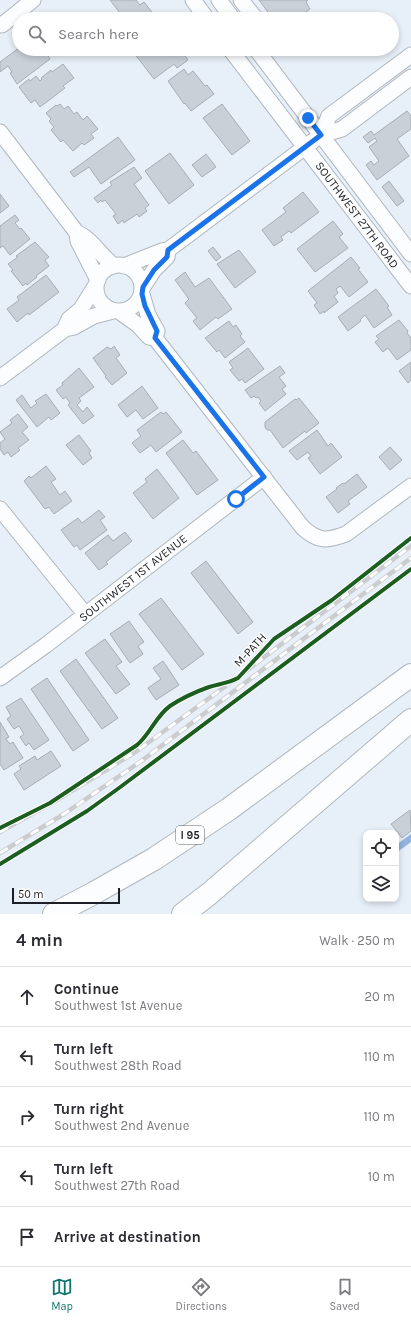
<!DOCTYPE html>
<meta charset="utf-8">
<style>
body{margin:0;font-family:Karla,sans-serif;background:#f2f2f3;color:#2b2b33}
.controls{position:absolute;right:12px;bottom:12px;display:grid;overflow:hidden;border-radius:8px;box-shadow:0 2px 6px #0003}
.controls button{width:36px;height:36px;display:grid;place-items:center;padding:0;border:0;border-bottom:1px solid #e1e1e2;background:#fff;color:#2b2b33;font:20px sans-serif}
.scale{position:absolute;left:12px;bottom:10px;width:108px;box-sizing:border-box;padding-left:4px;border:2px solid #1c2026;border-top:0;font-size:11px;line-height:14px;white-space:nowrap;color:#1c2026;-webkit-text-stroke:3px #fff;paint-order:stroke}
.stop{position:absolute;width:12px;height:12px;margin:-9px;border:3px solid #1a73e8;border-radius:50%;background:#fff}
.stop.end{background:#1a73e8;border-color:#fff;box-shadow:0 1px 4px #0008}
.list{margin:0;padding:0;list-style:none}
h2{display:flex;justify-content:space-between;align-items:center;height:52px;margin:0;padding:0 16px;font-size:17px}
h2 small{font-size:13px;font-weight:400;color:#7c7c81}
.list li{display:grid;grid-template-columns:26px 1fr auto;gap:12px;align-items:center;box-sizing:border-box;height:60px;padding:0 16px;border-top:1px solid #e1e1e2}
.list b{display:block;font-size:15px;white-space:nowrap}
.list p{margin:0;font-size:13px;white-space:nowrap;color:#7c7c81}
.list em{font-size:13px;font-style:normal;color:#7c7c81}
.icon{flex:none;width:22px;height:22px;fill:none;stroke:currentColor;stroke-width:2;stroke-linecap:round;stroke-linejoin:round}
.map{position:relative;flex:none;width:411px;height:914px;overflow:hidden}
.search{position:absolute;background:#fff;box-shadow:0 2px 6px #0003;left:12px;right:12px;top:12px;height:44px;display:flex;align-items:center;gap:10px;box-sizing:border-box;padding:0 14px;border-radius:22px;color:#7c7c81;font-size:15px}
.sheet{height:352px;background:#fff}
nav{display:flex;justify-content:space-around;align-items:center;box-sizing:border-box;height:56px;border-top:1px solid #e1e1e2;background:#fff;font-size:11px;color:#7c7c81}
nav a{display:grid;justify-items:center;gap:2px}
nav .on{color:#0f766e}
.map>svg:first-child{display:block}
.water{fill:#91b3dd}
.building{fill:#cad0d8;stroke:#a7adb4}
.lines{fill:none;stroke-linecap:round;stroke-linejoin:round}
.minor-casing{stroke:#b1b7be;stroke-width:17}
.highway-casing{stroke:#b1b7be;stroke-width:24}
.minor{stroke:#fbfdfe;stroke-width:15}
.highway{stroke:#fbfdfe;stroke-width:22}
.rail-casing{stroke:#caccce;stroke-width:4.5}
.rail{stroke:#fff;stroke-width:3;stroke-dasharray:9;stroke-linecap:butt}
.cycleway-casing{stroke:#fff;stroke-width:6}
.cycleway{stroke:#1b5e20;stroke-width:4}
.route{stroke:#1a73e8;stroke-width:5}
.labels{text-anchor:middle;stroke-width:3;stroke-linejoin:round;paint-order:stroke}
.shield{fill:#fff;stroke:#606367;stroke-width:1}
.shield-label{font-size:11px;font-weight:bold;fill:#1c2026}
.street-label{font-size:12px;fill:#1c2026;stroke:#fff}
</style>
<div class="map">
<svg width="411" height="914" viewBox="0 0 411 914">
<rect width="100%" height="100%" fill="#e7eff8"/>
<path class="water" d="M411,834V842L396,853V845Z"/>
<path class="building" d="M110,0H136L140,5L144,2L155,16L151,19H117L115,17L120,13Z
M259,0H308L306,2L310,9L296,19H293L290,15L282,19H273Z
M19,48V49H52L46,53L50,59L17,84L10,73L12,72L8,66L0,72V62Z
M131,49H180L188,60L177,68L174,64L154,79Z
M63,64L74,78L63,86L65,88L40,107L35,100L31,103L19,87L29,79L30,81L36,76L40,81L42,79L41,78L51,70L52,72Z
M184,69L188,75L193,71L205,86L207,85L214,94L191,111L185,103L184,104L168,81Z
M60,104L64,109L68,106L74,114L77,112L83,120L87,116L98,129L91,134L94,138L84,145L82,143L73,151L63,140L61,142L51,130L54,127L49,121L51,119L46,113L56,105L57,106Z
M222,104L250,141L232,155L203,118Z
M407,111L411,116V129L397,139L409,156L377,180L366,165L371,161L374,165L379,161L369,147L377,141L375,138L368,143L363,137L371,131L374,135Z
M118,137L135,160L101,184L89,167L74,177L70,172Z
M170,153L194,185L169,204L145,171Z
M206,154L216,167L202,177L192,165Z
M134,167L142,178L134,184L149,205L145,208L147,211L139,217L137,214L124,223L123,220L118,224L113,216L116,214L105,200L102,202L101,200L98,203L94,198L112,185L110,182Z
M389,181L404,201L397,206L382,187Z
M303,192L319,212L291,233L289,231L281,237L283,240L274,246L262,230L286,212L283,208Z
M0,194L9,206L0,213Z
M15,215L19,220L15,223L20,229L21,228L30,239L10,255L3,246L0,248V226Z
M333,221L343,234L339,237L348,248L315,272L297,249Z
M35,242L49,257L45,260L49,266L36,276L37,277L27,285L26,283L23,286L11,271L13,270L8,264L18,257L16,256Z
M213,247L221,257L216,261L208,251Z
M239,250L256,272L235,288L217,264Z
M351,257L360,268L358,269L368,282L349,297L340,286L336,289L338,293L334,296L338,302L324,313V311L320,314L314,305L317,303L308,291Z
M185,272L195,287L209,278L232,309L218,319L216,317L200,330L193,321L197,318L185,303L189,299L175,280Z
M46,275L59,292L29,315L28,313L17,322L7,309L19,300L17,297Z
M376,289L389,306L387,307L392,315L374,328L365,315L360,320L361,321L348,331L338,317Z
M399,320L408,331L407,333L411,338V350L397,360L388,348L383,352L375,342L379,339L376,336Z
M229,321L233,327L236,325L242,334L240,336L245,342L225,358L219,350L217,352L205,338Z
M114,346L120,355L116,358L127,373L112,385L105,377L106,376L93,358L107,347L111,349Z
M248,348L264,369L245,383L242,379L239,381L230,370L233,368L229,362Z
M411,362V380L408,383L399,371Z
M280,366L285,373L279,377L286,386L282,389L286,394L265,411L259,403L261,401L258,397L256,398L254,396L251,398L245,390Z
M79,368L94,387L79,398L81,401L77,405L83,412L87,407L94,416L83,424L68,405L70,403L66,397L63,399L56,390L63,385L62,383Z
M142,386L158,408L143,419L136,410L127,417L118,405Z
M46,394L60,413L51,420L49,417L37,427L16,400L22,395L31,408L37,403L35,401Z
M299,398L319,423L306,433L305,431L283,448L270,430H267L265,427V422L295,399L296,400Z
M161,412L163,414L166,412L182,432L156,452L151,445L140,453L132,443L141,436L137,430Z
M18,414L28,427L22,432L29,440L18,448L20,450L11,457L8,452L4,455L0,449V443L5,439L0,432L12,423L10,420Z
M317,430L328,446L331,443L342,457L320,474L308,458L311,456L308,452L297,460L289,451Z
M79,435L91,451L89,453L92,458L83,465L66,445Z
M183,440L193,453L196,451L218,480L197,495L166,453Z
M390,447L402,460L390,470L379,457Z
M46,466L56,479L51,482L60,495L65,491L72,501L54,514L49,507L45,509L24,481L29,476L31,478Z
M157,469L179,498L153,519L133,493L147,482L145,479Z
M357,474L367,487L348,501L350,504L338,513L326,497L337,489L336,488L343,483L344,484Z
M99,510L105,517L100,520L107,530L80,550L77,545L74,547L61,530L78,518L82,523Z
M125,532L132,541L106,562L108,564L99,570L85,553L108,535L113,541Z
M206,561L253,622L238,634L191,573Z
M161,598L204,654L182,670L139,614Z
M129,621L144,642L138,646L143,654L130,663L110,634Z
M105,639L122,662L116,666L130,684L116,694L85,653Z
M76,659L118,718L102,729L60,671Z
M163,661L179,685L156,700L148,688L161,679L153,668Z
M47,678L89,740L73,751L31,689Z
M21,698L49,740L34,750L29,743L26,746L20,737L24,734L19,726L14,729L7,719L11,716L6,707Z
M0,722L9,737L6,739L10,744L13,742L23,758L4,770L0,764Z
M51,751L61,766L24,790L14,774L21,769L19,766L35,756L37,760Z
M410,810L411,831L402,838L391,824Z"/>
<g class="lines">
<g class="minor-casing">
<path id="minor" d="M193,0L207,19
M219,0L233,19
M241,0L256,19
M0,24L2,25L33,0
M230,49L411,286
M256,49L411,254
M0,132L77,233L78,241L98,280
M321,135L329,116L411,55
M77,233C90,237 101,256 114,266
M96 288a23 23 0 1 1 46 0a23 23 0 1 1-46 0Z
M124,266L162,251L168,250L321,135L342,129L411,77
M143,287L154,270L167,257L168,250
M142,294L148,315L157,331L155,338
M120,312L138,325L149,337L155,338L303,528C319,542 327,541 346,534L411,486
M65,328L69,319L81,309L96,285
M0,378L65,329L74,327L94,316L113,311
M0,509L85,614
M0,678L46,645L264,477"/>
</g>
<g class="highway-casing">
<path id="highway" d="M54,914L94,893L154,859L229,809L411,675
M183,914L209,894L411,720"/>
</g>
<use href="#minor" class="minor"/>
<use href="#highway" class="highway"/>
<g class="rail-casing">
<path id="rail" d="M0,832L57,800L134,753L234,680L411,546
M0,853L64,814L140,762L411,558"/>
</g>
<use href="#rail" class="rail"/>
<g class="cycleway-casing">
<path id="cycleway" d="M0,828L50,803L137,745C150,734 156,716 170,706C182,698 195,692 209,687C219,684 229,683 238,678L274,639L332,600L411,538
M0,864L87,811L119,788L411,569"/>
</g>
<use href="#cycleway" class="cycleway"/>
</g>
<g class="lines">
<path class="route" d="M236,499L264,477L155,338L157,331L145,306L142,294L143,287L154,270L167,257L168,250L321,135L308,118"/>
</g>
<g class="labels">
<rect class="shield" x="176" y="826" width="28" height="18" rx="3"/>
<g class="shield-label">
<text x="190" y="839">I 95</text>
</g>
<g class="street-label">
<text transform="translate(357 215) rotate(53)" y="4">SOUTHWEST 27TH ROAD</text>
<text transform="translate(133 578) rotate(-38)" y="4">SOUTHWEST 1ST AVENUE</text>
<text transform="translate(250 650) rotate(-47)" y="4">M-PATH</text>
</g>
</g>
</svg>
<div class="controls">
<button><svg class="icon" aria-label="locate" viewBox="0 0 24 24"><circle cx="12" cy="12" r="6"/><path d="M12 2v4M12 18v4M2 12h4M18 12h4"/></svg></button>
<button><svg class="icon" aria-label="layers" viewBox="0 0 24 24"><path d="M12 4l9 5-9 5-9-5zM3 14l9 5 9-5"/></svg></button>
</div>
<div class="scale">50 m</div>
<div class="stop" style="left:236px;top:499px"></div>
<div class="stop end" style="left:308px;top:118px"></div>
<div class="search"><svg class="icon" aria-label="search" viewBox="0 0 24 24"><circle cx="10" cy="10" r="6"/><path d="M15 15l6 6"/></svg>Search here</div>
</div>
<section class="sheet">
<h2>4 min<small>Walk · 250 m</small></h2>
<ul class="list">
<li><svg class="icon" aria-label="ahead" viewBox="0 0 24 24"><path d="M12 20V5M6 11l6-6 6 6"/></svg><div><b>Continue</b><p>Southwest 1st Avenue</p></div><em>20 m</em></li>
<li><svg class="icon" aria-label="left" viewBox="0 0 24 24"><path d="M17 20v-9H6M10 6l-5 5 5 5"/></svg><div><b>Turn left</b><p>Southwest 28th Road</p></div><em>110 m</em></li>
<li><svg class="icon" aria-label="right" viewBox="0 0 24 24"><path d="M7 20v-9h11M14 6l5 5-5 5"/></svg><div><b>Turn right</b><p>Southwest 2nd Avenue</p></div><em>110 m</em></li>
<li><svg class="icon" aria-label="left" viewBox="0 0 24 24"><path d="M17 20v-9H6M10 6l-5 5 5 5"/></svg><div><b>Turn left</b><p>Southwest 27th Road</p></div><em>10 m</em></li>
<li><svg class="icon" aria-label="arrive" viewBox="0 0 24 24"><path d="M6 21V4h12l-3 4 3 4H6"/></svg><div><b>Arrive at destination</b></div></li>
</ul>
</section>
<nav>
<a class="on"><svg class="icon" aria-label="map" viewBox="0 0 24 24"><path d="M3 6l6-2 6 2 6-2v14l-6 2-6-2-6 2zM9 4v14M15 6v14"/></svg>Map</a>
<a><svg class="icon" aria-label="directions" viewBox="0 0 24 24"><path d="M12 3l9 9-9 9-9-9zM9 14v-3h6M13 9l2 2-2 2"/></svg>Directions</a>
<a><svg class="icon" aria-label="saved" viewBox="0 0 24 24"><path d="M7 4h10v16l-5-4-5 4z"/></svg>Saved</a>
</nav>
